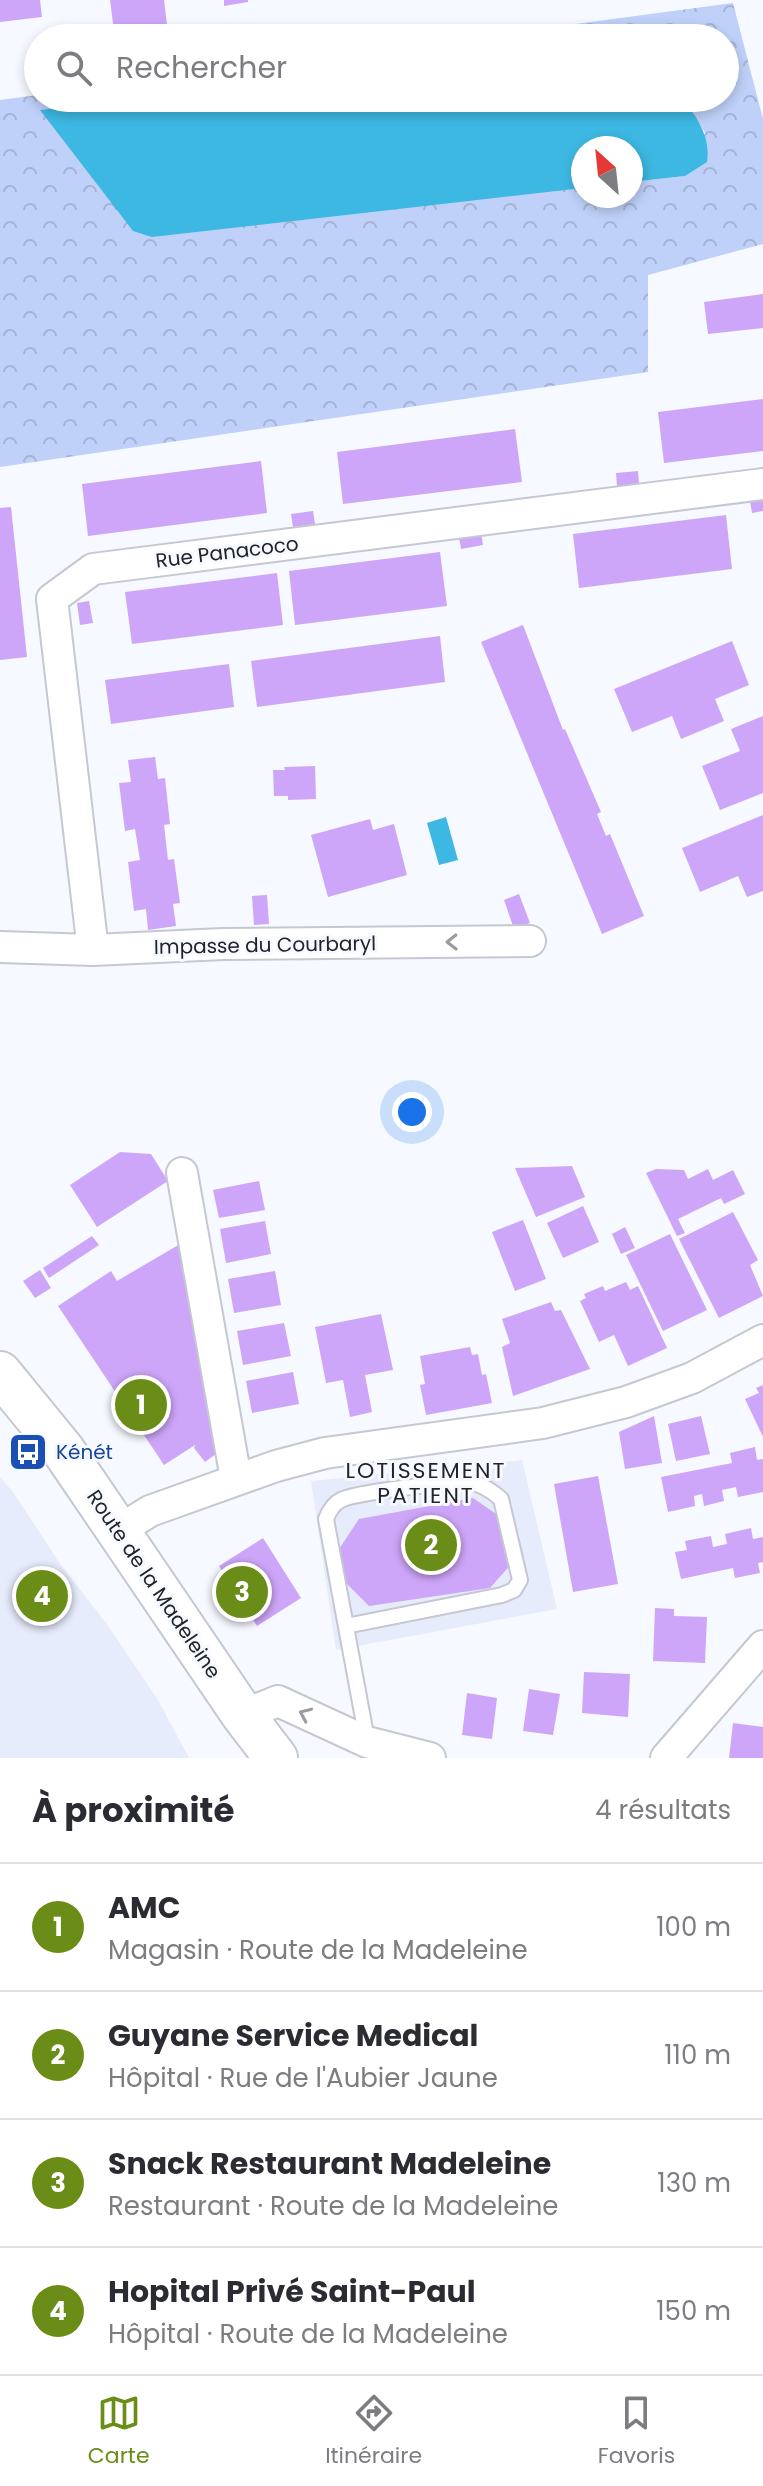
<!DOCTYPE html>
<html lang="fr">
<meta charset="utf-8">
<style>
body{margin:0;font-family:Poppins,sans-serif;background:#f2f2f3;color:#2b2b33}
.compass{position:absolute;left:571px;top:136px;width:72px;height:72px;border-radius:50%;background:#fff;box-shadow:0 4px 12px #0003;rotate:333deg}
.you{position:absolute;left:412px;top:1112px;width:28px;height:28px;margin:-20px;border:6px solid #fff;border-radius:50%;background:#1a73e8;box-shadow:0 0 0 12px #1a73e833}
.badge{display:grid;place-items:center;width:52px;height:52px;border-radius:50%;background:#698d16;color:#fff;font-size:26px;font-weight:700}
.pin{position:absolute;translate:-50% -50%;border:4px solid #fff;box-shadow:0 2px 8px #0006}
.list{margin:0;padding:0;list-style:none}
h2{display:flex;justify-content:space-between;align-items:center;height:104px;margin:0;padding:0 32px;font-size:34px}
h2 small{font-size:26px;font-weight:400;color:#7c7c81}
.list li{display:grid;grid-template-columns:52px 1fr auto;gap:24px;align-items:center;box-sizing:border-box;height:128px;padding:0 32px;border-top:2px solid #e1e1e2}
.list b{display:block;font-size:30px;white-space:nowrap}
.list p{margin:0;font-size:26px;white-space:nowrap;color:#7c7c81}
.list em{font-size:26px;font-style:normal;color:#7c7c81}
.icon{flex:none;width:44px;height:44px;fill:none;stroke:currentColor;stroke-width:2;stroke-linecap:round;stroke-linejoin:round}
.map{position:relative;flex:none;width:763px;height:1758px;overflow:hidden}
.search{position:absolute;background:#fff;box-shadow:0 4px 12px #0003;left:24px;right:24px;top:24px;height:88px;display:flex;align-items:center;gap:20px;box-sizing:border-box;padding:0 28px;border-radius:44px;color:#7c7c81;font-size:30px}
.sheet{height:616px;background:#fff}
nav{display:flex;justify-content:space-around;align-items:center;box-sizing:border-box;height:112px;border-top:2px solid #e1e1e2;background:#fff;font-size:22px;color:#7c7c81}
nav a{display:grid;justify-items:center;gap:4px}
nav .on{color:#698d16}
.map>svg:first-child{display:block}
.built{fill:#e6ecfb}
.forest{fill:url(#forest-crowns)}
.water{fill:#3db8e2}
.building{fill:#cea6f9}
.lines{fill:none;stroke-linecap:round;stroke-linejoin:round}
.lane-casing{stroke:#c5c8d0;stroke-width:18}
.street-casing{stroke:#c5c8d0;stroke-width:34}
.secondary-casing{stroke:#c5c8d0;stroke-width:46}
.lane{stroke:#fff;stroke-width:14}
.street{stroke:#fff;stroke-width:30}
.secondary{stroke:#fff;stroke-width:42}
.oneway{stroke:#9c9c9d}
.labels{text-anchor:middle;stroke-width:6;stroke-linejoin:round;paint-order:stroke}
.street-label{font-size:20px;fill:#222326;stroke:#f6f9ff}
.transit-label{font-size:20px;fill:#164399;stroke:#f6f9ff;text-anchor:start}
.neighbourhood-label{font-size:22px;letter-spacing:2px;fill:#222326;stroke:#f6f9ff}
</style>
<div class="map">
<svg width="763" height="1758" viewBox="0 0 763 1758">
<defs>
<pattern id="forest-crowns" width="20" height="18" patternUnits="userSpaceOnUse" patternTransform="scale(2)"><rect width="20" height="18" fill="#bfd1f9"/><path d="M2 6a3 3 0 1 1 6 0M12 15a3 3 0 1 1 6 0" fill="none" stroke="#a4b3d5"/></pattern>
</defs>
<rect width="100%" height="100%" fill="#f6f9ff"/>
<path class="built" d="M522,1460L557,1609L336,1650L311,1481Z
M0,1477L13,1492L61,1565L109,1627L158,1700L189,1758H0Z"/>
<path class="forest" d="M733,3L763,119V244L648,275V372L0,467V100L38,95V98H137L41,110L583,188V196H631V182L685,176L705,133L683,98H725V38H646L643,34L610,38H471Z"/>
<path class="water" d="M137,98H683C697,119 711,136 707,162L685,176L631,182V148H583V188L152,237L133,231L40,110Z
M446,817L458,860L439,865L427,823Z"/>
<path class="building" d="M0,0H40L42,17L0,22Z
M110,0H164L167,25L114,31Z
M224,0H248V2L224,6Z
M763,294V328L708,334L704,302Z
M763,399V451L664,463L658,412Z
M515,429L522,482L343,504L337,452Z
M261,461L267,513L88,536L82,484Z
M638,471L639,484L617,486L616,473Z
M763,499V511L752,513L750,501Z
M11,507L27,657L0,660V508Z
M313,511L315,524L293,527L291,514Z
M726,515L732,569L579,588L573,534Z
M481,533L483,545L461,549L459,537Z
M440,552L447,606L295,625L289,571Z
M277,573L283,625L132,644L125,592Z
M89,601L93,623L80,625L77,603Z
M523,625L563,730L565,729L601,812L597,814L606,836L610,834L644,916L602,934L481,642Z
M440,636L445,682L257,707L251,661Z
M732,641L749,685L715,699L724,721L681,739L672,716L632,732L614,689Z
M229,664L234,707L111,724L105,680Z
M763,716V793L720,810L702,766L740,751L731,729Z
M155,757L158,779L165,778L170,824L164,825L168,860L174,859L180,903L173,904L176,926L148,930L146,909L134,911L128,862L140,860L135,829L125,831L119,783L131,782L128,760Z
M315,766L316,799L288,800V796H274L273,770H285L284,767Z
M763,815V891L747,897L738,876L700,892L682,848Z
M370,819L373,830L394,824L407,875L328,897L311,835Z
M519,894L530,923L514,929L504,900Z
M267,895L269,924L254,925L252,896Z
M120,1152L151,1154L168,1181L97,1227L70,1185Z
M572,1166L585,1197L536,1217L515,1168Z
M656,1169L684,1170L688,1179L708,1169L713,1180L733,1170L745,1194L724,1204L721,1198L678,1219L685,1233L677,1236L646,1173Z
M259,1181L265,1210L219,1218L213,1190Z
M583,1206L599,1242L563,1258L547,1223Z
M733,1212L758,1260L750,1265L763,1296L719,1318L679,1239Z
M523,1220L546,1279L515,1291L492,1232Z
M265,1221L271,1254L226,1263L220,1229Z
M625,1227L635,1248L621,1254L612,1234Z
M670,1234L707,1310L663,1331L626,1255Z
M92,1236L99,1245L49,1278L43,1268Z
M180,1244L220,1451L205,1462L194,1448L195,1445L164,1465L58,1306L111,1271L117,1281Z
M40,1270L51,1288L35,1298L23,1281Z
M275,1271L281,1305L234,1313L228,1279Z
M626,1282L630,1290L638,1286L667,1348L628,1366L614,1335L599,1342L580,1301L586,1298L584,1294L603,1286L605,1291Z
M551,1302L555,1311L561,1310L590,1369L513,1396L502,1347L510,1343L502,1319Z
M381,1314L393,1370L365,1375L372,1412L350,1417L343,1380L326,1383L315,1327Z
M284,1323L291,1356L243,1365L237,1331Z
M470,1347L472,1355L478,1354L482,1375L486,1374L492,1403L426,1415L420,1385L425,1384L420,1356Z
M293,1372L299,1404L252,1413L246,1381Z
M763,1385V1437L745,1399L759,1393L756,1388Z
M654,1416L662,1463L625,1469L619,1432Z
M701,1416L710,1454L676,1461L668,1424Z
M755,1447L757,1460L763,1459V1492L738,1497L736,1487L722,1490L724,1501L704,1506L702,1494L694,1496L695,1506L668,1512L661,1477L732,1463L730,1453Z
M598,1476L618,1584L573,1592L554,1484Z
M473,1498L505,1520L514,1561L490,1588L369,1606L346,1583L339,1549L359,1519Z
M751,1528L753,1539L763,1537V1562L758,1563L760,1573L735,1578L733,1568L681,1579L675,1552L687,1550L685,1541L711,1536L713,1547L727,1544L725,1534Z
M263,1538L301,1598L257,1626L219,1566Z
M655,1608L674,1609V1616L707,1617L705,1663L653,1661Z
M584,1672L630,1674L628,1717L582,1713Z
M529,1689L560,1694L553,1735L523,1731Z
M467,1693L497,1698L492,1739L462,1735Z
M733,1723L763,1727V1758H729Z"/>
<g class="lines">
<g class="lane-casing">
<path id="lane" d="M346,1626L502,1595L514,1590L520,1580L501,1499C492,1491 480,1483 467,1482C451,1481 353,1493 341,1500C333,1504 329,1511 326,1519L367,1740"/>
</g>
<g class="street-casing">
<path id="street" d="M0,947L93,950L223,944L530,941
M93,950L52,599L93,569L763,484
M182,1173L236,1479
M118,1531L150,1511L276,1466L325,1453L543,1423L626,1402L692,1378L763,1340
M243,1715L278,1701L367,1742L430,1758
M666,1758L763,1646"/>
</g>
<g class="secondary-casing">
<path id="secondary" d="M0,1373L63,1450L243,1715L276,1758"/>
</g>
<use href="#lane" class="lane"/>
<use href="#street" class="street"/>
<use href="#secondary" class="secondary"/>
</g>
<defs><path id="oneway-chevron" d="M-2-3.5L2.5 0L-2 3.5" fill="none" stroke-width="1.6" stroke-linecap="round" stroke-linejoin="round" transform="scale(2)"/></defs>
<g class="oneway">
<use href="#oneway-chevron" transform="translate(452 942) rotate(179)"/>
<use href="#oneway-chevron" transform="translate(305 1714) rotate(-156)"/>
</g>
<defs>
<g id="bus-square" transform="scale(2)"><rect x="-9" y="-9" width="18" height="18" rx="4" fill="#1a4fb4" stroke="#f6f9ff"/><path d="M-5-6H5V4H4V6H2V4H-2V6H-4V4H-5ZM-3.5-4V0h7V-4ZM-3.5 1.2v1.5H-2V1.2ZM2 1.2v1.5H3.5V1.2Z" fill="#fff"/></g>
</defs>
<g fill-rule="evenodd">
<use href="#bus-square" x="28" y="1452"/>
</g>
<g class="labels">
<g class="street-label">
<text transform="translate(227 552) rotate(-7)" y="7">Rue Panacoco</text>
<text transform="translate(265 945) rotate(-1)" y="7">Impasse du Courbaryl</text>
<text transform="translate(154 1584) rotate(56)" y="7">Route de la Madeleine</text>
</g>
<g class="transit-label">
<text x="56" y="1459">Kénét</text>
</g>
<g class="neighbourhood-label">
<text x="426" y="1478">LOTISSEMENT<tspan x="426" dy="25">PATIENT</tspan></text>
</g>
</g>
</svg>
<svg class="compass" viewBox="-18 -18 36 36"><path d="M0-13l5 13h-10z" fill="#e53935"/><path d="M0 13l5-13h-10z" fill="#7c7c81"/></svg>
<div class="you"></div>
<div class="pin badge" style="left:141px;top:1405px">1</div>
<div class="pin badge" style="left:431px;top:1545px">2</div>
<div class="pin badge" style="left:242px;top:1592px">3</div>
<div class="pin badge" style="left:42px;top:1596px">4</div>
<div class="search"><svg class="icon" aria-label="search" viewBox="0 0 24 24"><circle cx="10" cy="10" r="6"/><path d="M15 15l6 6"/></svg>Rechercher</div>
</div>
<section class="sheet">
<h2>À proximité<small>4 résultats</small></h2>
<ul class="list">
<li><span class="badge">1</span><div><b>AMC</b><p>Magasin · Route de la Madeleine</p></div><em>100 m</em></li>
<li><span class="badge">2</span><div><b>Guyane Service Medical</b><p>Hôpital · Rue de l'Aubier Jaune</p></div><em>110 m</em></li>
<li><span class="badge">3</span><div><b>Snack Restaurant Madeleine</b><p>Restaurant · Route de la Madeleine</p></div><em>130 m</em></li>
<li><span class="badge">4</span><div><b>Hopital Privé Saint-Paul</b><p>Hôpital · Route de la Madeleine</p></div><em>150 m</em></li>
</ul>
</section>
<nav>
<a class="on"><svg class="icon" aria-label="map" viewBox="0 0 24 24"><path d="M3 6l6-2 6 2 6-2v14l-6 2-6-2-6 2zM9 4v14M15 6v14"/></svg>Carte</a>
<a><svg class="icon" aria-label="directions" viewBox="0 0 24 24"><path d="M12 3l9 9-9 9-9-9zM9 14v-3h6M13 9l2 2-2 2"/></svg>Itinéraire</a>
<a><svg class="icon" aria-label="saved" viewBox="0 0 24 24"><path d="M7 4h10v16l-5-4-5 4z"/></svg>Favoris</a>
</nav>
